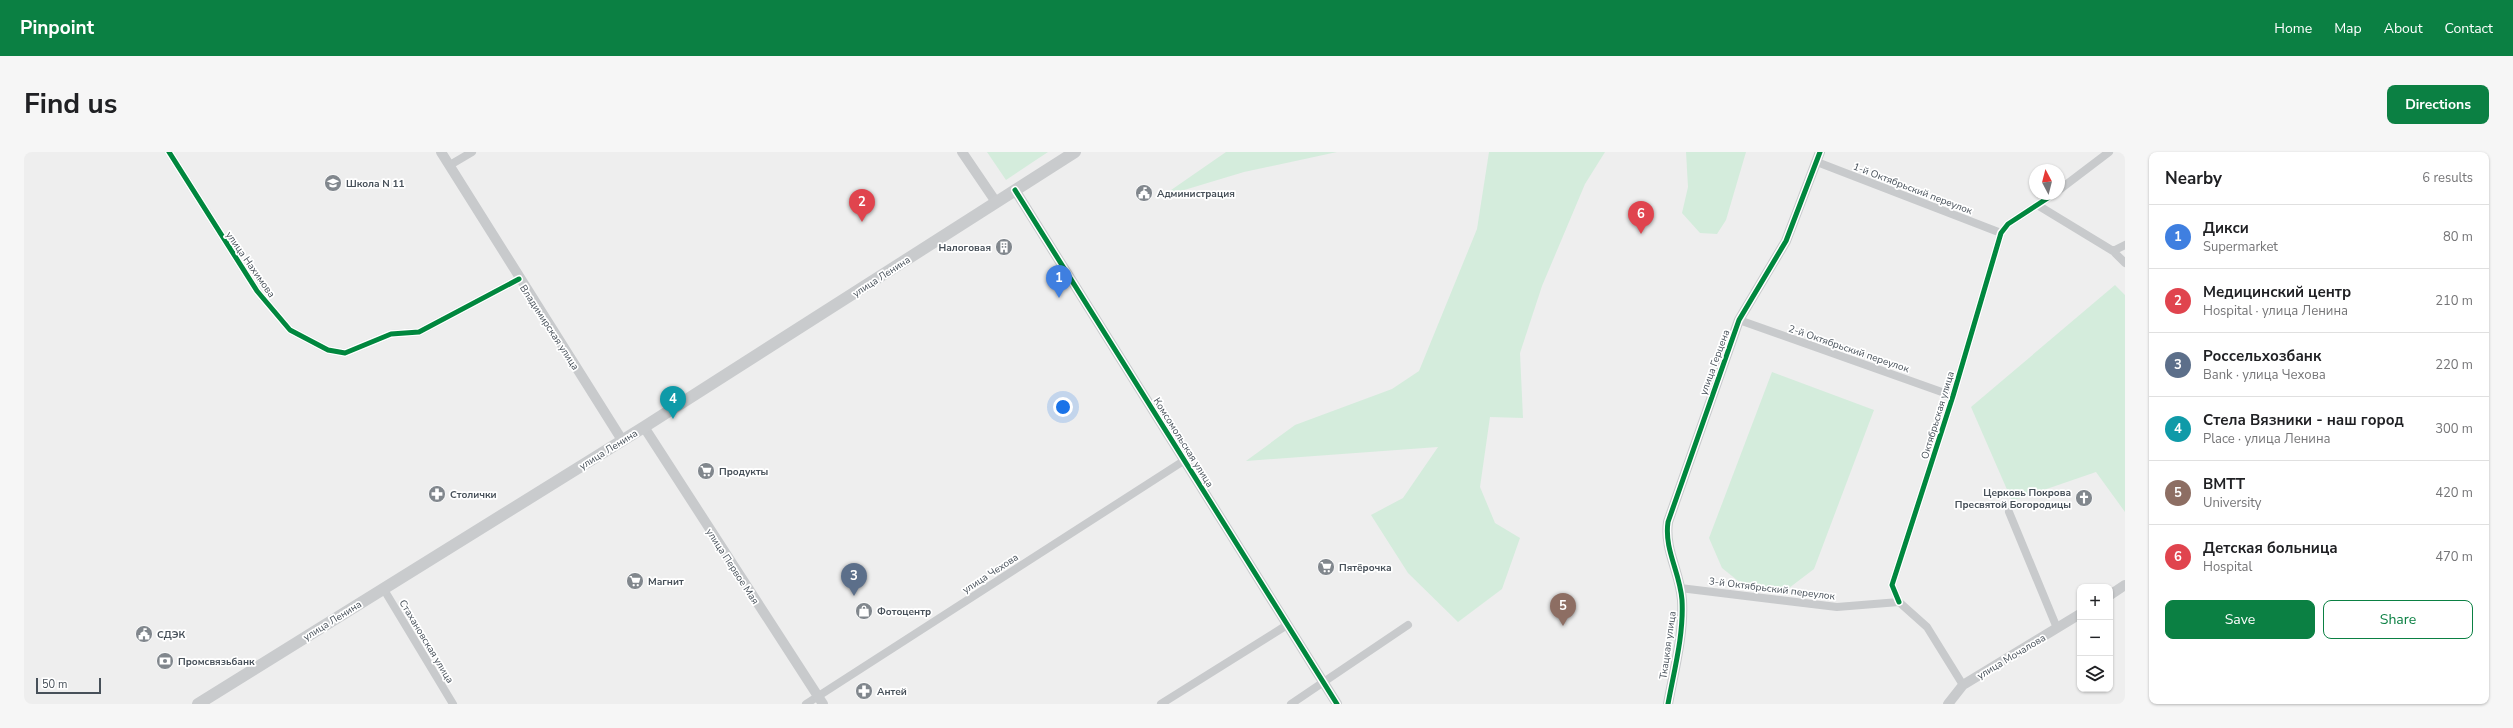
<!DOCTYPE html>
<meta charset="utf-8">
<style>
body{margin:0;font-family:"Nunito Sans",sans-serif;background:#f6f6f6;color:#202124}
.controls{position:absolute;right:12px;bottom:12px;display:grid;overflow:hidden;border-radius:8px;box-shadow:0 1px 3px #0004}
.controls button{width:36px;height:36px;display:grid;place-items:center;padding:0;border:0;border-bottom:1px solid #e0e0e0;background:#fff;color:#202124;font:20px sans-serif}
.compass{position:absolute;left:2005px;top:12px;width:36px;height:36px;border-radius:50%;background:#fff;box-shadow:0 1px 3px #0004;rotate:353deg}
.scale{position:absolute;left:12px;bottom:10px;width:65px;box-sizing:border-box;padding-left:4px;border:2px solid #475059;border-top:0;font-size:11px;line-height:14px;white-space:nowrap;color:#475059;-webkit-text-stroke:3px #fff;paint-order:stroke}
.you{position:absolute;left:1039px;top:255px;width:14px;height:14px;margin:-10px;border:3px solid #fff;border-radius:50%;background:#1a73e8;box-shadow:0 0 0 6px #1a73e833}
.badge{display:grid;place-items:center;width:26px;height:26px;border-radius:50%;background:#0b8043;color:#fff;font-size:13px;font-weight:700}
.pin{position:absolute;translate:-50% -33px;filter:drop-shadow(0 1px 2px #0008)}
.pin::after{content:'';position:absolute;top:21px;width:14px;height:12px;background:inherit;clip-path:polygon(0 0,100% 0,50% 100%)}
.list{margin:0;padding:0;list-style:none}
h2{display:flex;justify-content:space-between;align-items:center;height:52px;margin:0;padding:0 16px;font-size:17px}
h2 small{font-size:13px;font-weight:400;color:#757577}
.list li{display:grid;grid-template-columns:26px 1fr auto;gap:12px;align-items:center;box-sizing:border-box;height:64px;padding:0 16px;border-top:1px solid #e0e0e0}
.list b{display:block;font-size:15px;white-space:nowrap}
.list p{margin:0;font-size:13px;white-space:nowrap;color:#757577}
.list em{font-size:13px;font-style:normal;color:#757577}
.actions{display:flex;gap:8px;padding:12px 16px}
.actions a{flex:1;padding:9px 0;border:1px solid #0b8043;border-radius:8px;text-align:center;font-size:14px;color:#0b8043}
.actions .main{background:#0b8043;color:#fff}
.icon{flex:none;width:22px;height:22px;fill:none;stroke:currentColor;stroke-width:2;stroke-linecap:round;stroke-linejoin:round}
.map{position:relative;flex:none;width:2101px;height:552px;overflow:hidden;border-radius:8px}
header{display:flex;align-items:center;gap:24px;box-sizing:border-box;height:56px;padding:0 20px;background:#0b8043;color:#fff}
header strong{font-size:19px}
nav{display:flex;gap:22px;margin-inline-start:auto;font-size:14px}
.intro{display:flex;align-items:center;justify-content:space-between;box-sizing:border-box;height:96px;padding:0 24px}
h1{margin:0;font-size:28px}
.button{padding:10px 18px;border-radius:8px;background:#0b8043;color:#fff;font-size:14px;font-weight:700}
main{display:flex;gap:24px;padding:0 24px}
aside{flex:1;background:#fff;border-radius:8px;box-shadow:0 1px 3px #0004}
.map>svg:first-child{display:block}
.green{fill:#d4ecdc}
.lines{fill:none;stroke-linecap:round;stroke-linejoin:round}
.minor{stroke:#c8cacc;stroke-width:8}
.tertiary{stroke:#c8cacc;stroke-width:10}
.secondary{stroke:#c9cbcd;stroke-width:12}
.cycleway-casing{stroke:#fff;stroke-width:8}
.cycleway{stroke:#00873e;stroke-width:5}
.labels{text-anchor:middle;stroke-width:3.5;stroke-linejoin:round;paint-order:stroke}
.poi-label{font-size:10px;font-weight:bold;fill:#475059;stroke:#fff;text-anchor:start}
.street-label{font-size:10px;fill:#475059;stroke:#fff}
</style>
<header>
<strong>Pinpoint</strong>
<nav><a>Home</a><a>Map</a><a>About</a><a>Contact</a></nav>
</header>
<div class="intro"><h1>Find us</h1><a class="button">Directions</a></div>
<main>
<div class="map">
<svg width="2101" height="552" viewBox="0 0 2101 552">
<rect width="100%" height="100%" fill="#eee"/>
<path class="green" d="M963,0H1024L982,28Z
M1202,0H1313L1220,20L1137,45Z
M1465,0H1581L1561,32L1518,134L1496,201L1499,266L1466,265L1456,335L1471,371L1496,386L1478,437L1434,470L1384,421L1347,363L1379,346L1414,295L1222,309L1271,273L1368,237L1395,219L1453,77Z
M1662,0H1722L1702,68L1693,82L1676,81L1658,61L1664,35Z
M2091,133L2101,143V360L2072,320L1988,349L1947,255Z
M1748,220L1850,258L1790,417L1765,436L1738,438L1718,432L1698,416L1685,386Z"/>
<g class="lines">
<path class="minor" d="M145,0L233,139L266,178L304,198L321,201L367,182L395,180L495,127
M1793,10L1977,81
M426,13L448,0
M2035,38L2085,0
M2015,54L2089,99L2101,111
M2089,99L2101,93
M1715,168L1929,244
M1985,360L2033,476
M359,436L429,552
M1656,436L1813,455L1875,450L1903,475L1939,533
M1875,450L1868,433L1929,244L1977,81L1984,72L2030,42
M782,552L1161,308
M1137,552L1263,473
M1267,552L1384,473"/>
<path class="tertiary" d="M417,0L598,288
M938,0L972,50
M991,38L1313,552
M620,275L799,552
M2086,443L2101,433
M1644,552C1650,519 1660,482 1658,448C1656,420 1640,398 1644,370L1715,168L1762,89L1796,0
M1924,552L1939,533L2056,462"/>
<path class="secondary" d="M174,552L620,275L1051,0"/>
<g class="cycleway-casing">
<path id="cycleway" d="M145,0L233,139L266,178L304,198L321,201L367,182L395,180L495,127
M991,38L1313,552
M1875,450L1868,433L1929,244L1977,81L1984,72L2030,42
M1644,552C1650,519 1660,482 1658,448C1656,420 1640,398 1644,370L1715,168L1762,89L1796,0"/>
</g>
<use href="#cycleway" class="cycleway"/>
</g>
<defs>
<g id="school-disc" transform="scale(0.9)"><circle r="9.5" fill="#81878d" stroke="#fff"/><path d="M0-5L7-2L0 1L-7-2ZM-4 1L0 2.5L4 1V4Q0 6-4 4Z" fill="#fff"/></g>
<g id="civic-disc" transform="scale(0.9)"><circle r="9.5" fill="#81878d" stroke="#fff"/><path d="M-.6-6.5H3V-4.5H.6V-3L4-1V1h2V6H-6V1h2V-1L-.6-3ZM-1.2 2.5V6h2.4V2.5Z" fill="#fff"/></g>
<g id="building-disc" transform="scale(0.9)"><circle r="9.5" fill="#81878d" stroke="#fff"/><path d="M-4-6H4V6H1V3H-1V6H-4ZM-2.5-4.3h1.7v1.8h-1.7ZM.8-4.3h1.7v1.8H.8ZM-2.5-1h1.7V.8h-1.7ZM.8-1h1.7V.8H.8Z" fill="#fff"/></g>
<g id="supermarket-disc" transform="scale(0.9)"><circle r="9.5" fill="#81878d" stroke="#fff"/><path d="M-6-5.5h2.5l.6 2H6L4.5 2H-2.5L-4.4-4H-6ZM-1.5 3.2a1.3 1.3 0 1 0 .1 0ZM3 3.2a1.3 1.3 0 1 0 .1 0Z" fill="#fff"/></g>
<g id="pharmacy-disc" transform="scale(0.9)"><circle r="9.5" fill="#81878d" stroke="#fff"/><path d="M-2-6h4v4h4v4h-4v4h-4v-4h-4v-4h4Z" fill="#fff"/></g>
<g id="church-disc" transform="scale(0.9)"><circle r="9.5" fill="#81878d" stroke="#fff"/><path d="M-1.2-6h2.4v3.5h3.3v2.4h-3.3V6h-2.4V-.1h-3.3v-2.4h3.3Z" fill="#fff"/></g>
<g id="shop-disc" transform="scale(0.9)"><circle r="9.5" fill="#81878d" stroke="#fff"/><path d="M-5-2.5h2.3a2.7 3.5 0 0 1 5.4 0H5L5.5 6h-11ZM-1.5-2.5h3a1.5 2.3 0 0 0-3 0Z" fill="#fff"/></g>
<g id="bank-disc" transform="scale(0.9)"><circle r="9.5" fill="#81878d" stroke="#fff"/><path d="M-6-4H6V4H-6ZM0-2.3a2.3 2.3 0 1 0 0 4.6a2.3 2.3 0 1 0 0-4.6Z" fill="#fff"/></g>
</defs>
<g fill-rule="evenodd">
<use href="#school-disc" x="309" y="31"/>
<use href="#civic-disc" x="1120" y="41"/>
<use href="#building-disc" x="980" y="95"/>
<use href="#supermarket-disc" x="682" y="319"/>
<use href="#pharmacy-disc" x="413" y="342"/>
<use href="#church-disc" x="2060" y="346"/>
<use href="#supermarket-disc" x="1302" y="415"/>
<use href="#supermarket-disc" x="611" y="429"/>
<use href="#shop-disc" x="840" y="459"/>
<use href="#civic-disc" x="120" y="482"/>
<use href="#bank-disc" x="141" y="509"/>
<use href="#pharmacy-disc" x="840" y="539"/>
</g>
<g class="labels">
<g class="poi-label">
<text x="322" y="35">Школа N 11</text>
<text x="1133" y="45">Администрация</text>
<text x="967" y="99" text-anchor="end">Налоговая</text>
<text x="695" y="323">Продукты</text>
<text x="2047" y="344" text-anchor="end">Церковь Покрова<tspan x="2047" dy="12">Пресвятой Богородицы</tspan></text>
<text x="426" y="346">Столички</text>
<text x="1315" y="419">Пятёрочка</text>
<text x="624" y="433">Магнит</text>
<text x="853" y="463">Фотоцентр</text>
<text x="133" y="486">СДЭК</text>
<text x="154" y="513">Промсвязьбанк</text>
<text x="853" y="543">Антей</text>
</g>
<g class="street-label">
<text transform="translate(1889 36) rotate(21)" y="4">1-й Октябрьский переулок</text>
<text transform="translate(227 112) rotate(55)" y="4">улица Нахимова</text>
<text transform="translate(857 124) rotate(-33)" y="4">улица Ленина</text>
<text transform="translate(526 175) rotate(57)" y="4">Владимирская улица</text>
<text transform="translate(1825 196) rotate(19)" y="4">2-й Октябрьский переулок</text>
<text transform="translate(1690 210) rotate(-70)" y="4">улица Герцена</text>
<text transform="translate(1913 263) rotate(-73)" y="4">Октябрьская улица</text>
<text transform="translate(1160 290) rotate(58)" y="4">Комсомольская улица</text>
<text transform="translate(584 297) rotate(-32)" y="4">улица Ленина</text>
<text transform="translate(709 414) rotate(57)" y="4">улица Первое Мая</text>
<text transform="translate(966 421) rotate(-33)" y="4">улица Чехова</text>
<text transform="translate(1748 436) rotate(7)" y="4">3-й Октябрьский переулок</text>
<text transform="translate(308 468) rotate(-32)" y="4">улица Ленина</text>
<text transform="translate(403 489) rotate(59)" y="4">Стахановская улица</text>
<text transform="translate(1643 493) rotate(-82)" y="4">Ткацкая улица</text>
<text transform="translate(1987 504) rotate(-31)" y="4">улица Мочалова</text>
</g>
</g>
</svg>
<div class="controls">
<button>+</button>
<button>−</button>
<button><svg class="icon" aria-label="layers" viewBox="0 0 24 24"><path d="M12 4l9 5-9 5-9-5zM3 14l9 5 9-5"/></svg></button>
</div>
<svg class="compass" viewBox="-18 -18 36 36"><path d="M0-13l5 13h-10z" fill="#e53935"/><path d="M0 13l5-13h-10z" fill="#757577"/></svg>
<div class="scale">50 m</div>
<div class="you"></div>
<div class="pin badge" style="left:1035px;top:146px;background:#3f7fe0">1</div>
<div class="pin badge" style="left:838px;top:70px;background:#e0444e">2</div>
<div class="pin badge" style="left:830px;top:444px;background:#5c6f8a">3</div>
<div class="pin badge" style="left:649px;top:267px;background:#0f9aa8">4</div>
<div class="pin badge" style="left:1539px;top:474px;background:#8d6e63">5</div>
<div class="pin badge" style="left:1617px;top:82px;background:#e0444e">6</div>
</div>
<aside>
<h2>Nearby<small>6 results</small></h2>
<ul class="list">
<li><span class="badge" style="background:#3f7fe0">1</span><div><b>Дикси</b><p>Supermarket</p></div><em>80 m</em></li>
<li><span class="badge" style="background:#e0444e">2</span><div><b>Медицинский центр</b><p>Hospital · улица Ленина</p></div><em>210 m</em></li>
<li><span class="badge" style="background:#5c6f8a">3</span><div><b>Россельхозбанк</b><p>Bank · улица Чехова</p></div><em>220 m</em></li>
<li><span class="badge" style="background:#0f9aa8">4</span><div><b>Стела Вязники - наш город</b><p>Place · улица Ленина</p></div><em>300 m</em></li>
<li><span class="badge" style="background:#8d6e63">5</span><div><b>ВМТТ</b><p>University</p></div><em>420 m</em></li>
<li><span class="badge" style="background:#e0444e">6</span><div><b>Детская больница</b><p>Hospital</p></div><em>470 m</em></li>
</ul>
<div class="actions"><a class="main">Save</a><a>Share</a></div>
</aside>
</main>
